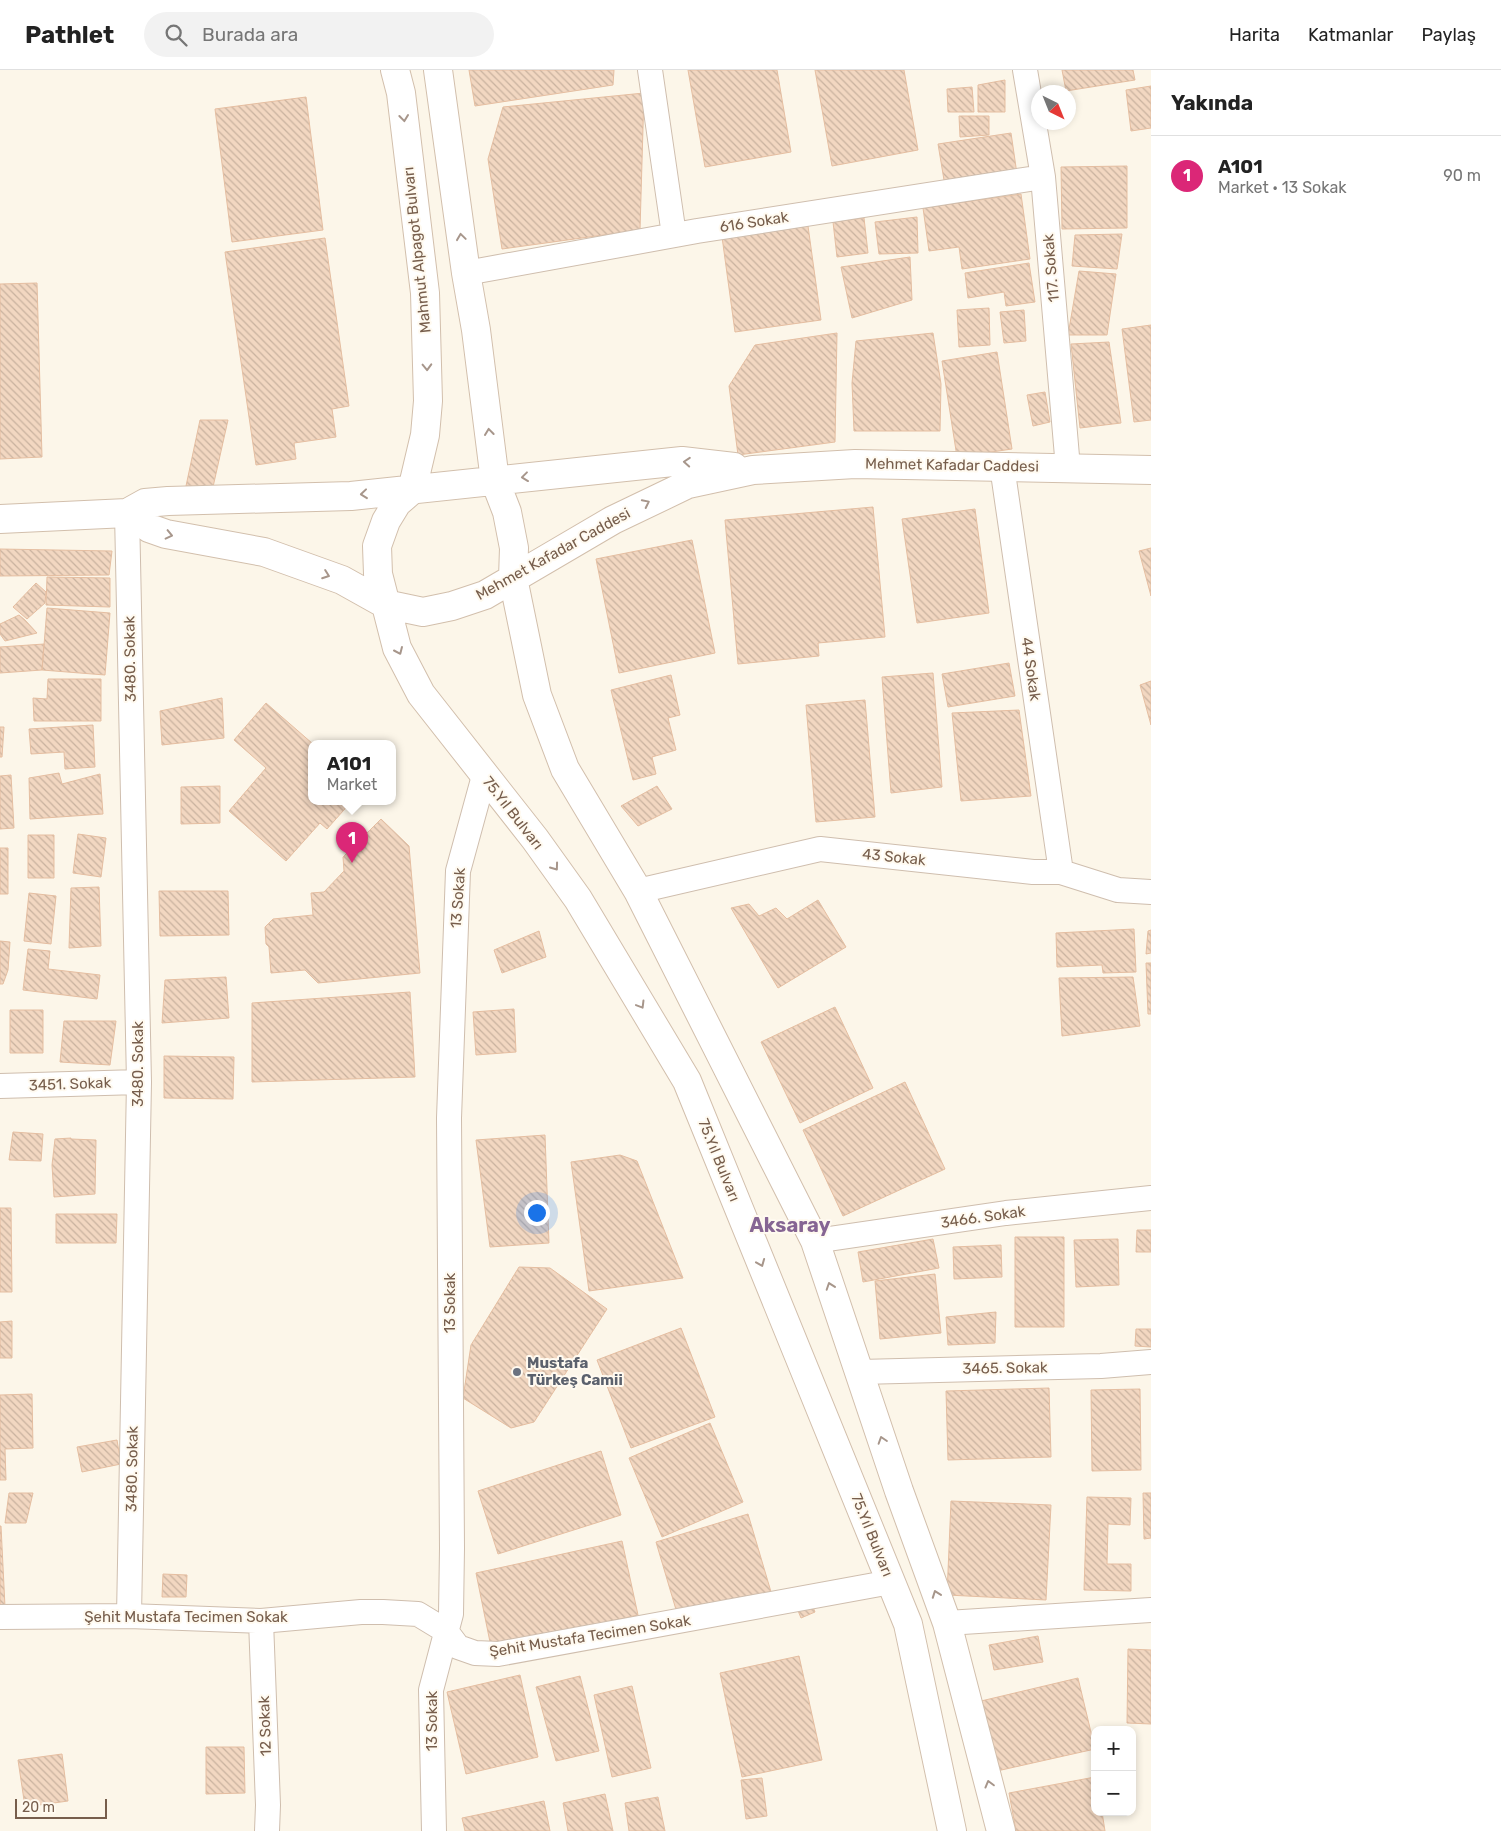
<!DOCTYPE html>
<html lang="tr">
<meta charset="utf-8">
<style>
body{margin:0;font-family:Rubik,sans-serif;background:#f2f2f2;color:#222}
.controls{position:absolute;right:15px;bottom:15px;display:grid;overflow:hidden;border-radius:10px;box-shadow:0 2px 8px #0003}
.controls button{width:45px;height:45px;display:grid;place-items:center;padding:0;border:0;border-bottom:1px solid #e0e0e0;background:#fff;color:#222;font:25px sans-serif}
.compass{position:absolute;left:1031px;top:15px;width:45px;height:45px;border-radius:50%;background:#fff;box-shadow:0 2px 8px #0003;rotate:137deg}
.scale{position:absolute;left:15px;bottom:12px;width:92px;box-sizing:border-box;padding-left:5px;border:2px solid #775e4c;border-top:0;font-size:14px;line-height:18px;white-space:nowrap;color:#775e4c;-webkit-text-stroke:4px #fffaf0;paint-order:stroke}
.you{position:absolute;left:536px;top:1142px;width:18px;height:18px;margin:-12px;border:4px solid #fff;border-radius:50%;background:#1a73e8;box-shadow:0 0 0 8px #1a73e833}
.badge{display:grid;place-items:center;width:32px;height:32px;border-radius:50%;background:#db2777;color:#fff;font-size:16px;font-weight:700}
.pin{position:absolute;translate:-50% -41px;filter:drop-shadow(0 1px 2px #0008)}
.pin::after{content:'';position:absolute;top:26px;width:18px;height:15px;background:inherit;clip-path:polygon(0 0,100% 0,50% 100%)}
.popup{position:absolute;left:308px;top:670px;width:88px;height:65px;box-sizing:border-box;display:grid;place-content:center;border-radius:10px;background:#fff;filter:drop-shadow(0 1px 4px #0005);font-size:16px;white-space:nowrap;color:#767676}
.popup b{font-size:19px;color:#222}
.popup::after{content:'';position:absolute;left:50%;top:100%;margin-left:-10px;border:10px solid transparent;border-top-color:#fff}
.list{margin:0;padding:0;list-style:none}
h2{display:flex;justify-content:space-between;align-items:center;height:65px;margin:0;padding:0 20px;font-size:21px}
h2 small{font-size:16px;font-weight:400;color:#767676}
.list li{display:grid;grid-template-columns:32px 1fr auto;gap:15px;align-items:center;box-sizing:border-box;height:80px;padding:0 20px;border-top:1px solid #e0e0e0}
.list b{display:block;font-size:19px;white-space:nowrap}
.list p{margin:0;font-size:16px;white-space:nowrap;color:#767676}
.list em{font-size:16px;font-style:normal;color:#767676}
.icon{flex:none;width:28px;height:28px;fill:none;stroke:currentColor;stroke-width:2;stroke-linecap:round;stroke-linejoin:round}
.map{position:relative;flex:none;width:1151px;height:1761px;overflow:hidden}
header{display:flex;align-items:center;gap:30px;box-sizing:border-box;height:70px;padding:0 25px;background:#fff;border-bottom:1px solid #e0e0e0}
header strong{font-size:24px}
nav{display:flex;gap:28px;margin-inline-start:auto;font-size:18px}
.search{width:350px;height:45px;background:#f2f2f2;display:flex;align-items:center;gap:12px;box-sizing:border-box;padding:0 18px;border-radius:28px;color:#767676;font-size:19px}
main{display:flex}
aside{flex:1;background:#fff}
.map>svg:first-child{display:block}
.building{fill:url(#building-back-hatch);stroke:#e5bea1}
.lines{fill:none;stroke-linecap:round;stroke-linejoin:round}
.minor-casing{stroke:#cfbeae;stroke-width:26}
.secondary-casing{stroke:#d2bfac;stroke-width:30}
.minor{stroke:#fff;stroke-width:24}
.secondary{stroke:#fff;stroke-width:28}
.oneway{stroke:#a7968b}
.worship-dot{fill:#6b7280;stroke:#fffaf0;stroke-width:2}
.labels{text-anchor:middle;stroke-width:4;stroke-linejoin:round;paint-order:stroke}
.street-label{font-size:15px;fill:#775e4c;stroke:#fffaf0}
.worship-label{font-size:15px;font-weight:bold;fill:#5b616d;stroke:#fffaf0;text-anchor:start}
.district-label{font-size:20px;font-weight:bold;fill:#866593;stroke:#fffaf0}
</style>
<header>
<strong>Pathlet</strong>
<div class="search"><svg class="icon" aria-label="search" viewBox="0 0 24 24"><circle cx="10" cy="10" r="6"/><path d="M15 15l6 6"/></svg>Burada ara</div>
<nav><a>Harita</a><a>Katmanlar</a><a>Paylaş</a></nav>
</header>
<main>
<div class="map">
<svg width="1151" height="1761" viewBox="0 0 1151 1761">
<defs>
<pattern id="building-back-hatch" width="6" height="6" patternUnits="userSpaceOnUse" patternTransform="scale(1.25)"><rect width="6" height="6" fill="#f2d7c1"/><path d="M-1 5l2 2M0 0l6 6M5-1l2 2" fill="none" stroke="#c9b29f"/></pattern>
</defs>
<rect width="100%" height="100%" fill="#fcf6e9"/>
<path class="building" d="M469,0H614L613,15L475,36Z
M688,0H777L791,82L705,97Z
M815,0H904L918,80L832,96Z
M1062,0H1133L1135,10L1066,21Z
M1005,10V42H978V15Z
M1151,16V58L1131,61L1126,20Z
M972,17L974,42H948L947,19Z
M644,23L640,160L502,179L488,89L503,37Z
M306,27L323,160L232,172L215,39Z
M959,46H989V65L960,67Z
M1011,63L1017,104L945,116L938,74Z
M1127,96V158L1062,159L1061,97Z
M1021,124L1030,189L962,199L959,177L929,181L923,138Z
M917,147L918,183L879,184L875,152Z
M864,148L868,183L837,187L833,152Z
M808,156L821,250L735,262L722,167Z
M1122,164L1117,199L1072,196L1075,165Z
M325,168L349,336L332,339L336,367L294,373L296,389L256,395L225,182Z
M910,187L912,230L852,248L841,197Z
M1029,193L1035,232L1006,236L1004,222L968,228L965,203Z
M1079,201L1116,204L1107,265H1068Z
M37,213L42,387L0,389V214Z
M989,238L990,275L959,277L957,240Z
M1024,240L1026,271L1004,273L1000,242Z
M1151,255V350L1134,352L1122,259Z
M837,263L835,372L738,385L729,316L755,275Z
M933,263L941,314L940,361H854L852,313L856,271Z
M1109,272L1121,353L1080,358L1071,274Z
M997,282L1012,379L957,387L942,291Z
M1045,322L1050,352L1033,356L1027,325Z
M200,350H228L213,417L186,416Z
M873,437L885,567L818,573L819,586L738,594L725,450Z
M975,439L989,543L917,553L902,449Z
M692,470L715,583L619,603L596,489Z
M1151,478V526L1139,481Z
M0,479L112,481L109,505L0,506Z
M47,507L110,508V537L46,535Z
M36,513L46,522L45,533L27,549L13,537Z
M47,538L110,543L105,605L42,600Z
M19,545L25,550L37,563L5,571L0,564V554Z
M44,574L42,600L0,603V577Z
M1009,593L1015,626L948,637L942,604Z
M933,603L942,717L891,723L882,607Z
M671,605L680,645L668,648L676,680L652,687L656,704L633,710L611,620Z
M48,609H101V651H34L33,628L47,629Z
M1151,611V655L1140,615Z
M222,628L224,668L162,675L160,641Z
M865,630L875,747L816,752L806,635Z
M266,633L313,674H312V732H351L327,759L320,753L286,791L229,741L266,698L234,670Z
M1019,640L1031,726L961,731L952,643Z
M93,655L95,697L65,699L64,682L31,684L29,659Z
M0,657H4L2,687H0Z
M59,703L62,714L100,704L103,744L30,749L29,708Z
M11,705L14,758L0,759V706Z
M220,716V753L181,754V717Z
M657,716L672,739L638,756L621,736Z
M381,749L409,776L420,903L318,913L305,900L271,903L269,877L266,874L265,857L273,849L313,845L311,823L324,822L344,801L343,787Z
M78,764L106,768L101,807L73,803Z
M28,765H54V808H28Z
M0,778H8V824H0Z
M99,817L101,876L69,878L71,818Z
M159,821H228L229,865L160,866Z
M29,823L56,826L51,874L24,871Z
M818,830L846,877L778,918L731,838L749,834L759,846L776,838L787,849Z
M1134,859L1136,902L1103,903L1102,895L1057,897L1056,863Z
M1151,860V883L1146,884L1148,861Z
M539,861L546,887L502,903L494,880Z
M0,871L10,872L8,900L3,914H0Z
M28,879L50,881L48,899L100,905L97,929L23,920Z
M1146,893H1151V944H1148Z
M226,907L229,948L162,953L165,910Z
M1133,907L1140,956L1062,966L1059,908Z
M410,922L415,1007L252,1012V933Z
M835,937L873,1018L800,1053L761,972Z
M514,939L516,982L476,985L473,942Z
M10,940H43V983H10Z
M64,951H116L110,995L60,992Z
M164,986L234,987L233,1029L164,1028Z
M905,1012L945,1099L843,1146L803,1060Z
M13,1062L43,1064L41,1091L9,1090Z
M545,1065L549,1173L490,1177L476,1070Z
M71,1068V1069L96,1070L95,1124L54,1127L52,1095L55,1069Z
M620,1085L637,1091L683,1208L589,1221L571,1092Z
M0,1138H11L12,1222H0Z
M56,1144H117L116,1173H56Z
M1137,1160H1151V1182H1136Z
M1015,1167H1064V1257H1015Z
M933,1169L939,1198L863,1212L858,1182Z
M1118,1169L1119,1215L1076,1217L1074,1170Z
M1001,1175L1002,1207L954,1209L953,1177Z
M519,1197L550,1198L607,1239L534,1352L511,1358L463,1328L471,1275Z
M935,1204L941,1263L880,1269L875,1211Z
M996,1242L995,1273L948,1275L946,1247Z
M12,1251V1288H0V1252Z
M681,1258L715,1347L631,1378L597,1290Z
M1136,1259H1151V1277L1135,1276Z
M1049,1318L1051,1387L948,1390L946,1321Z
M1140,1319L1141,1400L1092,1401L1091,1320Z
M32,1324L33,1378L5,1379L6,1410H0V1325Z
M710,1353L743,1432L662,1467L629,1388Z
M117,1370L121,1394L82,1402L77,1377Z
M601,1381L621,1445L498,1484L478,1421Z
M9,1423H33L26,1453H5Z
M1143,1423H1151V1468L1144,1469Z
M1087,1427L1131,1428L1130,1455L1108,1454L1107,1494H1131V1521L1084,1520Z
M951,1431L1051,1435L1046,1530L947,1525Z
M748,1444L774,1532L682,1560L656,1472Z
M1,1456L5,1537H0V1456Z
M622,1471L638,1545L491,1577L476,1503Z
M163,1504L187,1505L186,1527H162Z
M808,1525L815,1542L801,1548L794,1531Z
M1038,1566L1043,1592L994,1600L989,1575Z
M1128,1579L1151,1580V1654L1127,1653Z
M799,1586L822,1690L742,1707L720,1603Z
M520,1605L538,1687L466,1704L447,1622Z
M580,1606L599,1681L556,1691L536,1617Z
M1078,1608L1095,1679L997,1701L981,1631Z
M632,1616L651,1698L612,1707L594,1625Z
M206,1677H244L245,1723L206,1724Z
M62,1684L68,1731L25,1737L18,1690Z
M1095,1707V1742H1102L1105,1761H1016L1009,1723Z
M762,1708L767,1746L746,1749L741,1710Z
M605,1724L613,1761H568L563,1733Z
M658,1727L665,1761H629L625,1733Z
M544,1731L550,1761H465L462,1748Z"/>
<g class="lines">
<g class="minor-casing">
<path id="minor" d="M650,0L674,165
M1025,0L1043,107L1068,398
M466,203L697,161L1043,107
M1002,396L1061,802
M127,443L139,1012L129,1546
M638,821L820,779L1033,802H1061L1118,820L1151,822
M0,1016L139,1012
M815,1171L1006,1143L1151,1128
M860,1302L1101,1296L1151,1292
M0,1547L129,1546L261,1551L361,1542H383L418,1544L446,1561L458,1577L475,1583L498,1584L891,1512
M261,1551L268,1735L267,1761
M947,1553L1151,1540
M434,1761L431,1620L451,1544L452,1478L449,1048L458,801L484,706"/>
</g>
<g class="secondary-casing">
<path id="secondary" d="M395,0L401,23L425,223L428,331L425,365L412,420L397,433L386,451L377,476L378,504L397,578L421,624L535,769L578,829L687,1011L908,1554L952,1761
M438,0L466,203L476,260L495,411L507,442L514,478L513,508L537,625L565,699L638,821L815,1171L899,1421L947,1553L1001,1761
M127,443L149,458L166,464L264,482L342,510L385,534L423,542L452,536L485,525L613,450L688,414L753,400L855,394L1151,400
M0,449L127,443L145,433L168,431L351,426L682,391L734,397"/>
</g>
<use href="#minor" class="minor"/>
<use href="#secondary" class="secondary"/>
</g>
<defs><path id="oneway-chevron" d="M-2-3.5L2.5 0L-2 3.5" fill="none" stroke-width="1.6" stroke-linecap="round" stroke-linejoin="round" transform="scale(1.25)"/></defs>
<g class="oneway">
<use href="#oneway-chevron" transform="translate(404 48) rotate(83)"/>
<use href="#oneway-chevron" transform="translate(461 167) rotate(-98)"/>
<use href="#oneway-chevron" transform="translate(427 297) rotate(88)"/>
<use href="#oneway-chevron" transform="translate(489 362) rotate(-97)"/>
<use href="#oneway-chevron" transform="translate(687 392) rotate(-176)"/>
<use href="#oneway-chevron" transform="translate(525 407) rotate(173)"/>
<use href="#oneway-chevron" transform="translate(364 424) rotate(174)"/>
<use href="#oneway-chevron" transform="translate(646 433) rotate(-26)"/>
<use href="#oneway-chevron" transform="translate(169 465) rotate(13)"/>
<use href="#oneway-chevron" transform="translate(326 505) rotate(20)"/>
<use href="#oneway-chevron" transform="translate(399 581) rotate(66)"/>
<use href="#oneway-chevron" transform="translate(555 797) rotate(54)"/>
<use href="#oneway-chevron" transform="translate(641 935) rotate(59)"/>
<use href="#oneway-chevron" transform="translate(761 1193) rotate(68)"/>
<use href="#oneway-chevron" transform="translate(830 1216) rotate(-109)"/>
<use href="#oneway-chevron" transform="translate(882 1370) rotate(-108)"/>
<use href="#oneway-chevron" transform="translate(936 1524) rotate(-110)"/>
<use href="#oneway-chevron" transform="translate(989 1714) rotate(-105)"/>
</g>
<circle class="worship-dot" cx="517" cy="1302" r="5"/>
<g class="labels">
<g class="street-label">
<text transform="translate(754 152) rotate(-9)" y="5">616 Sokak</text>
<text transform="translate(417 180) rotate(-96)" y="5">Mahmut Alpagot Bulvarı</text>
<text transform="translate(1051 198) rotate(-95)" y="5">117. Sokak</text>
<text transform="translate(952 395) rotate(1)" y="5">Mehmet Kafadar Caddesi</text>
<text transform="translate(553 484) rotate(-29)" y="5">Mehmet Kafadar Caddesi</text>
<text transform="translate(130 589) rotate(-91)" y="5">3480. Sokak</text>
<text transform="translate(1031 599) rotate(82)" y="5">44 Sokak</text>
<text transform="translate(513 743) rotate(52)" y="5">75.Yıl Bulvarı</text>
<text transform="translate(894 787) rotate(6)" y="5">43 Sokak</text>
<text transform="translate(458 828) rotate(-86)" y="5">13 Sokak</text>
<text transform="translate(138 994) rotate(-90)" y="5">3480. Sokak</text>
<text transform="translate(70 1014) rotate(-2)" y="5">3451. Sokak</text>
<text transform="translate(719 1090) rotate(68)" y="5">75.Yıl Bulvarı</text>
<text transform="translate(983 1147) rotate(-8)" y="5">3466. Sokak</text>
<text transform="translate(450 1233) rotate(-90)" y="5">13 Sokak</text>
<text transform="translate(1005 1298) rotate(-1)" y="5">3465. Sokak</text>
<text transform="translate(132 1399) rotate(-89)" y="5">3480. Sokak</text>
<text transform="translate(872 1465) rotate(68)" y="5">75.Yıl Bulvarı</text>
<text x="186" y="1552">Şehit Mustafa Tecimen Sokak</text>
<text transform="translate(590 1566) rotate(-9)" y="5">Şehit Mustafa Tecimen Sokak</text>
<text transform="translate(432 1651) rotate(-90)" y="5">13 Sokak</text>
<text transform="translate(265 1656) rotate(-92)" y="5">12 Sokak</text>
</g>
<g class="worship-label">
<text x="527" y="1298">Mustafa<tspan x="527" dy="17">Türkeş Camii</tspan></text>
</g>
<g class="district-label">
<text x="790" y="1162">Aksaray</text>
</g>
</g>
</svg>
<div class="controls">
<button>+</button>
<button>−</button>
</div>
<svg class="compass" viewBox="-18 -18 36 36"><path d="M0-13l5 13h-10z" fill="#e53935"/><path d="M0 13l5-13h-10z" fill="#767676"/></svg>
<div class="scale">20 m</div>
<div class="you"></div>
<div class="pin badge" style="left:352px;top:793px">1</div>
<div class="popup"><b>A101</b>Market</div>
</div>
<aside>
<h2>Yakında<small></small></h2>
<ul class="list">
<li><span class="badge">1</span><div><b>A101</b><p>Market · 13 Sokak</p></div><em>90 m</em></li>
</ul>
</aside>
</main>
